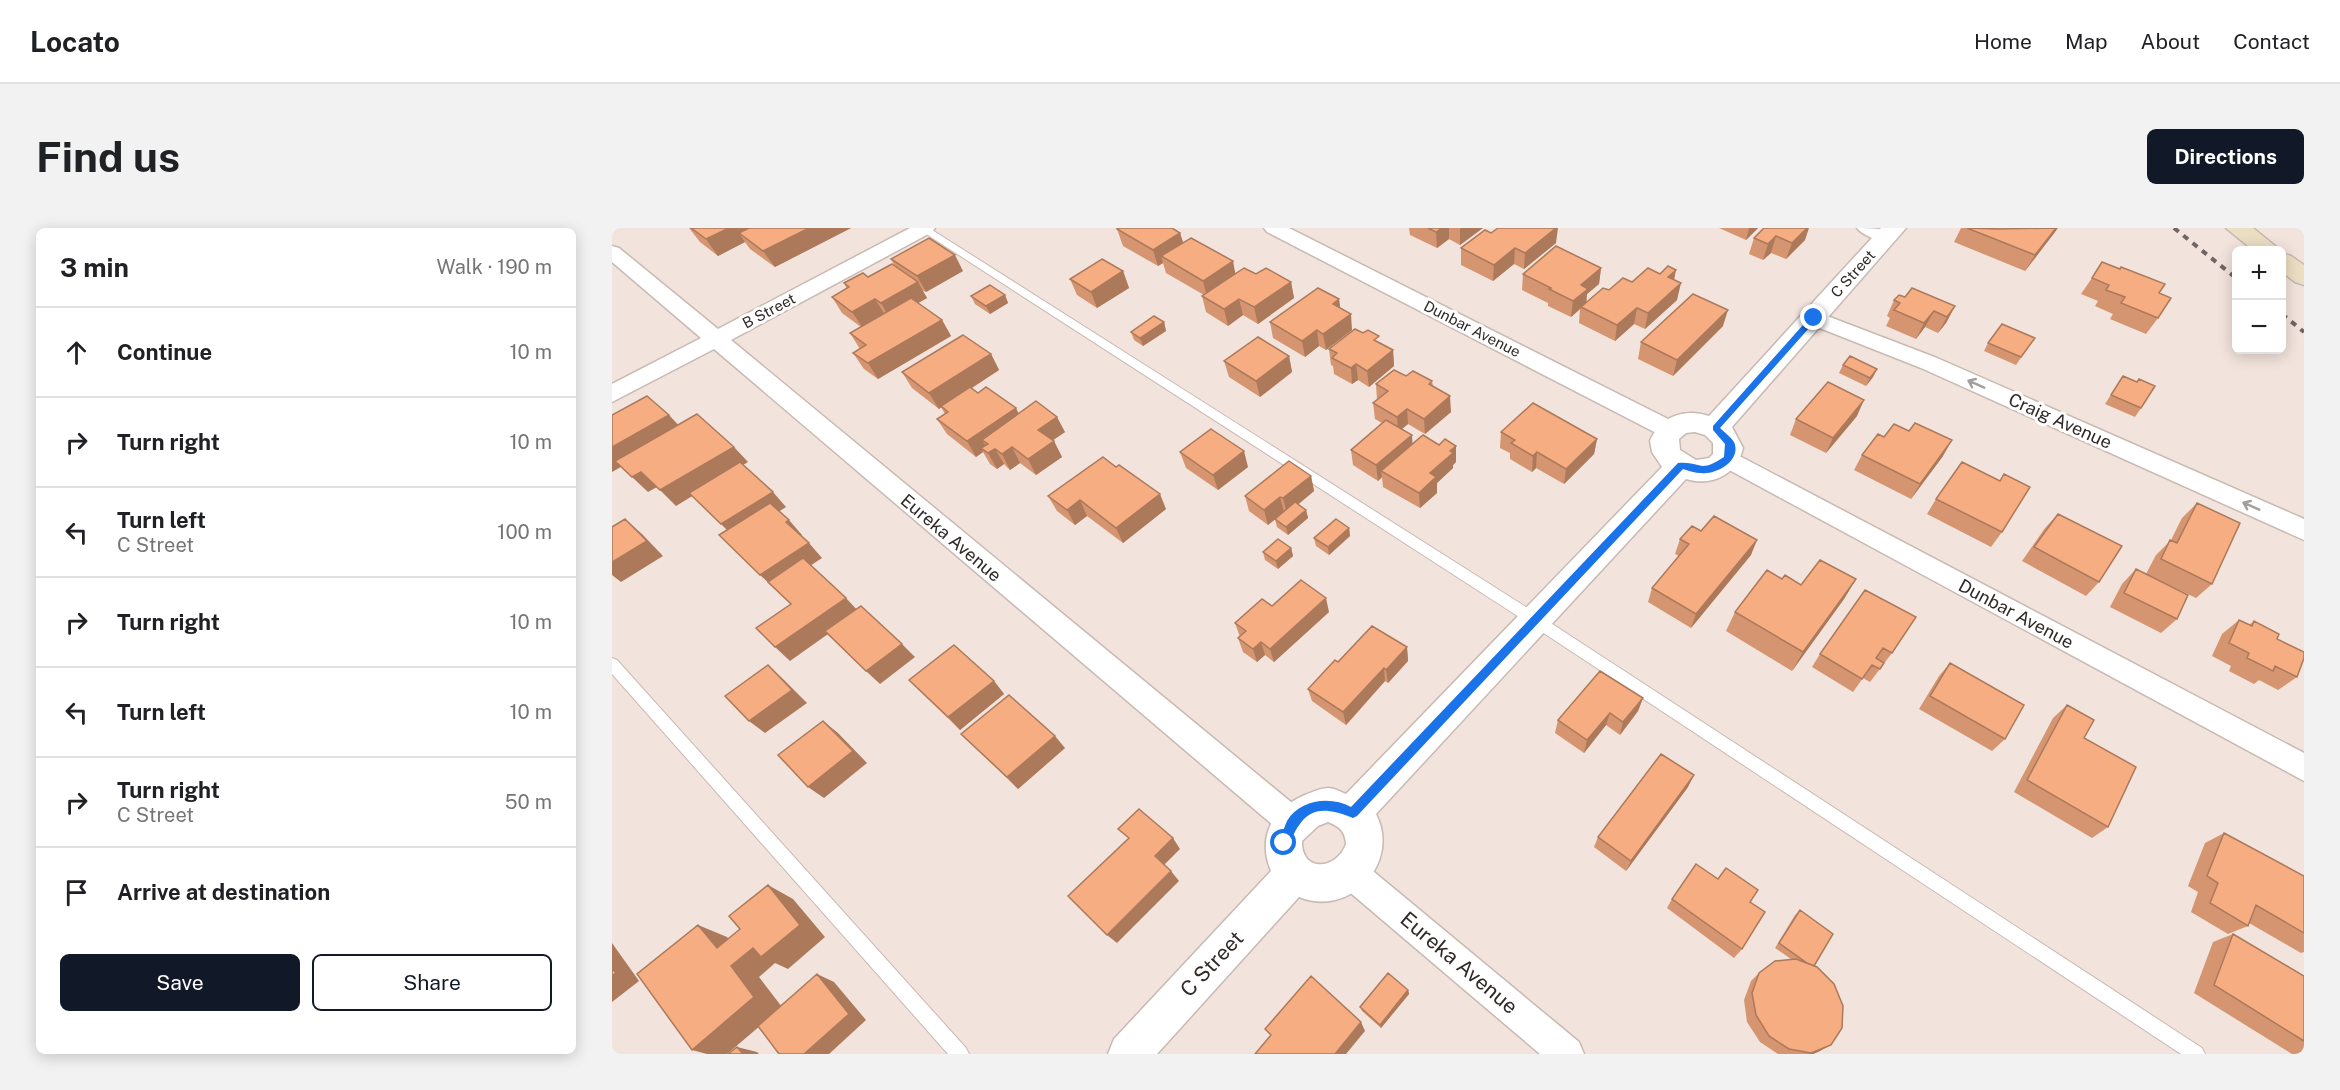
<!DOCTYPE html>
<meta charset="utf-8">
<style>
body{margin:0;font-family:"Public Sans",sans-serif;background:#f2f2f2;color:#202124}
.controls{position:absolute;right:18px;top:18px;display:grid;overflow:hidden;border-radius:9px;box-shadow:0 3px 15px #0003}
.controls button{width:54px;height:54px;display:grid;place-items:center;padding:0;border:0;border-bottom:2px solid #e0e0e0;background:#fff;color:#202124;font:30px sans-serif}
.stop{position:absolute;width:18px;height:18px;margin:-14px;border:4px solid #1a73e8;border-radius:50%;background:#fff}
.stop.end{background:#1a73e8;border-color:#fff;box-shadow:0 2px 6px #0008}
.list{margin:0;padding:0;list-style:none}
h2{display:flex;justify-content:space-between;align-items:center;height:78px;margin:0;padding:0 24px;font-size:26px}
h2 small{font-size:20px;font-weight:400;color:#757577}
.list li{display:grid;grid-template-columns:39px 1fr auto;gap:18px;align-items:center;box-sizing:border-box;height:90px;padding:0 24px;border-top:2px solid #e0e0e0}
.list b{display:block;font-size:22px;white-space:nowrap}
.list p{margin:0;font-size:20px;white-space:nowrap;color:#757577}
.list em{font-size:20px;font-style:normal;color:#757577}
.actions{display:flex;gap:12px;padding:18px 24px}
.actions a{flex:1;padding:14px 0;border:2px solid #111827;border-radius:9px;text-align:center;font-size:21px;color:#111827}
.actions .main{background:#111827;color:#fff}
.icon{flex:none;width:33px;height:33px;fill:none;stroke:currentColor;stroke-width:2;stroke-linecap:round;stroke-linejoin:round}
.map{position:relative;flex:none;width:1692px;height:826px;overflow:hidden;border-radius:9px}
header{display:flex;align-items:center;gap:36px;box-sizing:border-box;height:84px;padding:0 30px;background:#fff;border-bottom:2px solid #e0e0e0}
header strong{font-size:28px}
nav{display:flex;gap:33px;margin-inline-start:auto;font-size:21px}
.intro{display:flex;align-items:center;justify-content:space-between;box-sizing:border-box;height:144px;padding:0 36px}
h1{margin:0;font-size:42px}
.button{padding:15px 27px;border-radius:9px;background:#111827;color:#fff;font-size:21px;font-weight:700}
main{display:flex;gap:36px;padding:0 36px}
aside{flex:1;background:#fff;border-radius:9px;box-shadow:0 3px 15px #0003}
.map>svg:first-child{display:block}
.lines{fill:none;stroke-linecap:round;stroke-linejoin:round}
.service-casing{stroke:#c8b9b3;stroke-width:2}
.minor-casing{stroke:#c8b9b3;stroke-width:3}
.tertiary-casing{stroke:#c8b9b3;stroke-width:3}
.secondary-casing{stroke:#c8b9b3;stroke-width:3}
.service{fill:#fff;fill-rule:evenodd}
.minor{fill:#fff;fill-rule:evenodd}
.tertiary{fill:#fff;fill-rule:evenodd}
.secondary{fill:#ecdec3;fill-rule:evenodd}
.rail{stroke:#6f6663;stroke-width:4;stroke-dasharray:6 6;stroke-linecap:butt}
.wall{fill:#d49570}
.shaded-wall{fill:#ac795b}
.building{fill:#f6ad82;stroke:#ac795b;stroke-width:1.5}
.oneway{stroke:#a29f9e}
.route{fill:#1a73e8}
.labels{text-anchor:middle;stroke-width:6;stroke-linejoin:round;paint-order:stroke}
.far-street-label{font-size:15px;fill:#302a28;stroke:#fff}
.street-label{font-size:18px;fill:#302a28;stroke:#fff}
.near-street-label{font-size:21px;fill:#302a28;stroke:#fff}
</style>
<header>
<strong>Locato</strong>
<nav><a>Home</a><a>Map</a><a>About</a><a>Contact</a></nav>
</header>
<div class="intro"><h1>Find us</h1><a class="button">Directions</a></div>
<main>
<aside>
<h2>3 min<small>Walk · 190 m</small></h2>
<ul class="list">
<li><svg class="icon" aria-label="ahead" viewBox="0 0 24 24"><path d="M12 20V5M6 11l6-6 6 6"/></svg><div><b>Continue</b></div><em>10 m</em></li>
<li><svg class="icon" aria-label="right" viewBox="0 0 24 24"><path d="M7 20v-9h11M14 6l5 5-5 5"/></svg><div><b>Turn right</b></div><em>10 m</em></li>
<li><svg class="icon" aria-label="left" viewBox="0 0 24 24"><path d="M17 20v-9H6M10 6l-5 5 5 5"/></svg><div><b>Turn left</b><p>C Street</p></div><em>100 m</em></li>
<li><svg class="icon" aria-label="right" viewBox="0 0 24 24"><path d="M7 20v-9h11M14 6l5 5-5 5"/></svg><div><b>Turn right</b></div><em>10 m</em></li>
<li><svg class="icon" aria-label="left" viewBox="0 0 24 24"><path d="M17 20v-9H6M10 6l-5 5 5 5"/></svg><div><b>Turn left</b></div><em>10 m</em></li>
<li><svg class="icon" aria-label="right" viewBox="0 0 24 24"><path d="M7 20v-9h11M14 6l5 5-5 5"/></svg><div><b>Turn right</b><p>C Street</p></div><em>50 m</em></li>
<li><svg class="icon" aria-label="arrive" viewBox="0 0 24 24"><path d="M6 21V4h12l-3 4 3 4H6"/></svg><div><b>Arrive at destination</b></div></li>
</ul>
<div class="actions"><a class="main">Save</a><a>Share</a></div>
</aside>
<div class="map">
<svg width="1692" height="826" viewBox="0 0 1692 826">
<rect width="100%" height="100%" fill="#f2e3dc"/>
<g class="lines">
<g class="service-casing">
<path id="service" d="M305,0H317L928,388L1590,820L1593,826H1569L918,396Z
M0,430L5,432L354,820L357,826H336L0,446Z"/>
</g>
<g class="minor-casing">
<path id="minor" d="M298,0H323L320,4L119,112L691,584L695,594L691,604L680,608L669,604L102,121L0,174V156L89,110L0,34V18L7,20L106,101Z
M652,0H677L1066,196L1070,202L1066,208L1058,210L1050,208L655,4Z
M1245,0C1258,0 1276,0 1285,8L1282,12C1271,15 1252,9 1245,0Z
M1202,83L1325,130L1692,291V312L1309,140L1195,95L1191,90L1195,85Z
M1116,222L1692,525V553L1108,237L1104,231L1108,225Z
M739,630L750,634L967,814L972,826H928L728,656L723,645L728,634Z"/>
</g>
<g class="tertiary-casing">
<path id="tertiary" d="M1269,0H1294L1120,199L1131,220C1125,246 1101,259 1074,251L764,586C789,635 738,690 687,669L545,826H496L502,811L659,643C645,609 660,581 693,567C700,564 709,560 716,560C722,560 729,564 734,566L1050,239L1040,224L1038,213C1048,188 1073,180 1097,188ZM1083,204L1093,207L1101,215V226L1097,230L1084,232L1068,222L1067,211L1074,205ZM716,594C728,599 733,603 734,616C725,642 689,645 690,613L706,598Z"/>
</g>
<g class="secondary-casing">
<path id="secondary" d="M1614,0H1641L1668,22H1641Z
M1670,25L1679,28L1692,37V57L1683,54L1670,44Z"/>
</g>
<use href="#service" class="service"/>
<use href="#minor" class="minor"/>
<use href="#tertiary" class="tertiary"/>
<use href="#secondary" class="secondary"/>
<path class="rail" d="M1562,0L1624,50
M1670,86L1692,104"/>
</g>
<path class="wall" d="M77,0H239L163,39L138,21L133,14L106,28L88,14Z
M797,0H871L848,17L837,11L825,20L798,7Z
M1107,0H1146L1134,12Z
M1152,0L1193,12L1174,31L1159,25L1151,32L1137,26L1142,10Z
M1349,0H1383L1443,4L1413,43L1342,14Z
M505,1L568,5L571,14L624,46H644L679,54L682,70L646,96L631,87L616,98L594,84L590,68L592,67L554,45L551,35L546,38L511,18Z
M879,5L944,15L912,41L902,36L881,53L849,37V20Z
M279,31L351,43L314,64L310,62L315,70L306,75L330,92L339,108L266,151L252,141L241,125L248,121L238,105L249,99L230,85L220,69L235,61L232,55L256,49L283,39Z
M989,40L987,56L975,66L974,75L997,62L1020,54L1062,52L1065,72L1033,101L1022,96L1003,113L967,95L968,81L959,89L936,78V75L910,62L911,46Z
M511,43L517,60L485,80L465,67L458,51Z
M1480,50L1547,65L1546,90L1534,106L1498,91L1501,86L1483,78L1486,73L1469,66Z
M393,67L396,75L378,86L363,76L359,68Z
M1293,69L1343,78L1334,95L1326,105L1313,99L1304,111L1274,98L1278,90L1275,88L1282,72Z
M727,71L728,80L740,102L714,122L707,118L693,129L661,110L658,94Z
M552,94L554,103L531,118L522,112L519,104Z
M1111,98L1061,148L1026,131L1029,114Z
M767,114L781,122L782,138L757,159L746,152L740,156L722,146L721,138L719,137L717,121Z
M1376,115L1417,118L1404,137L1372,123Z
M379,126L387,142L360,160L366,165L407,186L453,204L441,212L450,229L424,247L408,235L398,242L392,236L385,241L378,236L371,224L364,229L335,206L325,191L333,186L329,179L327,181L300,160L290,144Z
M677,128L680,144L648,169L617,149L612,133Z
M1231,137L1265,141L1261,149L1254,158L1227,145Z
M794,148L820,153L821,158L839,184L813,206L796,196L790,201L800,217L844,218V234L841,237V240L825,255V265L808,280L771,259L770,249L766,253L741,237L739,222L770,195L763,191L761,175L765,172L764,156Z
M1511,148L1524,154L1529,180L1523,189L1493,176Z
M1245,188L1214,225L1178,207L1184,191Z
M889,204L985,211L982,226L952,256L924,240L920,244L898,231V225L888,220Z
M1272,209L1331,228L1299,271L1242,242L1250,227Z
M568,224L636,239L606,262L574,240Z
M699,248L702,263L686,276L694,282L696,290L676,307L665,299L663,291L656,297L637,283L633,268Z
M436,268L554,281L511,315L475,288L463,297L445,283Z
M1324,271L1390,304L1379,319L1315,286Z
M1585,275L1600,356L1584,370L1534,346L1544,327L1559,312L1570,290Z
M1446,286L1487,354L1474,368L1410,333L1433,300Z
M737,300L738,308L717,327L704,318L702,310Z
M1089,303L1139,327L1079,400L1036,374L1040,360L1067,328L1063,326L1068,311Z
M679,320L681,328L666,341L653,332L651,324Z
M1524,341L1565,391L1549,405L1498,379L1510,356Z
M1170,351L1189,357L1244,351L1232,371L1180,443L1114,403L1123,384Z
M1253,362L1280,425L1258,454L1251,450L1241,464L1200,439L1208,426Z
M660,378L717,384L662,434L653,427L645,434L631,424L626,410L628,409L623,395Z
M1627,392L1637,397L1642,393L1665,411L1685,449L1666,462L1647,452L1642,456L1617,443L1619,438L1600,428L1610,406Z
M795,419L796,433L776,455L773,453L734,497L700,473L696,461L726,434Z
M1338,435L1393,511L1380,523L1307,481L1327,448Z
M297,452L382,453L392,466L348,502Z
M1031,470L1026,483L1008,507L994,497L972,525L943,505L946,492Z
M1455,477L1472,510L1496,599L1480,610L1402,564L1441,490Z
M349,506L453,520L406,561Z
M1076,559L1014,643L982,619L986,609Z
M1612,605L1692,648V724L1689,725L1637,695L1636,698L1616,706L1579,684L1586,664L1576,658L1593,615Z
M1060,671L1130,721L1122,730L1055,680Z
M1188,682L1202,738L1208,823L1201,826H1166L1148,814L1135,794L1132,772L1139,753L1147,745L1179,731L1163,720L1183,687Z
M1621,706L1692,748V826H1680L1582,765L1601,714Z
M796,762L797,766L769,800L750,783L748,779Z"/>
<path class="shaded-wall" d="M117,0H147L127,5L133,14L106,28L94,11Z
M197,0H239L163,39L151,23Z
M830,0H837V11L825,20L824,4Z
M849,0H871L848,17V1Z
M944,0H946L944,15L912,41L913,25Z
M1137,0H1146L1134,12Z
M1195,0H1197L1193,12L1174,31L1180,15Z
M1444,0H1446L1443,4L1413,43L1423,27Z
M568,5L573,21L549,28L551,35L546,38L541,22Z
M1164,8L1159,25L1151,32L1156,16Z
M903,20L902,36L881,53L882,37Z
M343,27L351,43L314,64L305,48Z
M621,33L624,49L595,69L591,53Z
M989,40L987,56L975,66L974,77L969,79L968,81L959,89L961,73L969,57Z
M1064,42L1061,58L1056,49Z
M511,43L517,60L485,80L479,64Z
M306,54L315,70L278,91L269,75Z
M679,54L682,70L646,96L642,79Z
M1069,55L1065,72L1033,101L1036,85Z
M393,67L396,75L378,86L374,78Z
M263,71L273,87L251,100L240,84Z
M627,71L631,87L616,98L612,81Z
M727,71L729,87L721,76Z
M1343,78L1334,95L1326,105L1335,89Z
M1025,80L1022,96L1003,113L1005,97Z
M1116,82L1111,98L1061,148L1065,132Z
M1322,83L1313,99L1304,111L1312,95Z
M739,86L740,102L714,122L711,106Z
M330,92L339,108L266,151L256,135Z
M552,94L554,103L531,118L528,110Z
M705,102L707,118L693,129L690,113Z
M781,122L782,138L757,159L755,143Z
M379,126L387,142L327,181L317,165Z
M677,128L680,144L648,169L644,153Z
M744,136L746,152L740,156L739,140Z
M1265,141L1261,149L1254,158L1258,150Z
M838,168L839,184L813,206L812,191Z
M1252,172L1245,188L1214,225L1221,210Z
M404,180L412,196L376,216L370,212L376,221L369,220L371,224L364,229L355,213Z
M795,181L796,196L786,204L785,189Z
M57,187L72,203L0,244V219Z
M445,189L453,204L434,217L426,202Z
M800,207L801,222L769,243L770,249L766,253L764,237Z
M985,211L982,226L952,256L954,241Z
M1340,212L1331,228L1299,271L1308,256Z
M442,213L450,229L424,247L416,231Z
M844,218V234L841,237V240L825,255V265L808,280L807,265L818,245Z
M122,219L136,234L64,278L48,262Z
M400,219L408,235L398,242L390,226Z
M383,221L392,236L385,241L376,225Z
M632,223L636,239L606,262L601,247Z
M925,224L924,240L920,244L921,228Z
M29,244L45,259L36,264L20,249Z
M699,248L702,263L675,286L671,270Z
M161,264L174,279L124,311L109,296Z
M548,266L554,281L511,315L504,300Z
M668,269L672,284L656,297L652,282Z
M468,272L475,288L463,297L455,282Z
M694,282L696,290L676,307L674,299Z
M13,291L30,306L51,328L9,354L0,347V334Z
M177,292L190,307L187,309L174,294Z
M737,300L738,308L717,327L716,319Z
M1145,312L1139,327L1079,400L1084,386Z
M197,315L210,330L163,361L148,347Z
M679,320L681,328L666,341L664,333Z
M1244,351L1232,371L1180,443L1191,424Z
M234,370L247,384L178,433L163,419Z
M714,370L717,384L662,434L658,421Z
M649,414L653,427L645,434L641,421Z
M290,416L303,429L268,456L254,443Z
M795,419L796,433L776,455L774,442Z
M156,437L171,451L195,475L153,505L137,493Z
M772,440L773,453L734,497L731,484Z
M382,453L392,466L348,502L336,489Z
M1031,470L1026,483L1008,507L1011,494Z
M998,485L994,497L972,525L975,512Z
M211,493L226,505L255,535L212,570L196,559Z
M443,508L453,520L406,561L395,549Z
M1082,547L1076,559L1014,643L1019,633Z
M561,610L568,621L551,638L543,628Z
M559,643L567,653L505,715L495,707Z
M156,657L181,671L213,709L176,741L163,735L147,749L170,779L115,826H95L80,822L105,720L86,697L115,709L131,729Z
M0,715L27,753L0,774Z
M205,746L222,754L254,792L217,826H192Z
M796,762L797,766L769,800L768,797Z
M749,794L753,803L734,826H723Z
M1219,817L1208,823L1201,826H1198Z
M125,819L145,824L147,826H131Z"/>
<path class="building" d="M79,0H117L94,11Z
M137,0H197L151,23L127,5Z
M508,0H560L568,5L541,22L505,1Z
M816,0H830L824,4Z
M886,0H944L913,25L903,20L882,37L849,20L873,2L879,5Z
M1152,0H1195L1180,15L1164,8L1156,16L1142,10Z
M1355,0L1385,1L1444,0L1423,27Z
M317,10L343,27L305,48L279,31Z
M579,10L621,33L591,53L549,28Z
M944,18L989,40L969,57L976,61L961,73L937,61L939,60L911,46Z
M490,31L511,43L479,64L458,51Z
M1490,34L1508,41L1509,39L1553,56L1547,65L1559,70L1546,90L1509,75L1513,69L1494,62L1497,57L1480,50Z
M280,36L306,54L269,75L263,71L240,84L220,69L237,59L232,55L251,45L256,49Z
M1056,38L1064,42L1056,49L1069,55L1036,85L1025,80L1005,97L969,79L991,60L997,62L1011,50L1020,54L1036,40L1048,46Z
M632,40L644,46L654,40L679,54L642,79L627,71L612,81L590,68Z
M378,57L393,67L374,78L359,68Z
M706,60L727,71L721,76L739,86L711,106L705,102L690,113L658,94Z
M1300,60L1343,78L1335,89L1322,83L1312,95L1282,82L1288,75L1282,72L1287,67L1293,69Z
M1081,66L1116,82L1065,132L1029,114Z
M299,70L330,92L256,135L241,125L254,117L238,105Z
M542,88L552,94L528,110L519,104Z
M1390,96L1423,110L1409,129L1376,115Z
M743,101L751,105L756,102L767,108L762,112L781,122L755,143L744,136L739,140L720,130L725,125L717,121Z
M351,107L379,126L317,165L290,144Z
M646,109L677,128L644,153L612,133Z
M1238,128L1265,141L1258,150L1231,137Z
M782,142L794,148L801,143L820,153L817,156L838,168L812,191L795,181L785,189L761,175L776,163L764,156Z
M1511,148L1525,154L1527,151L1543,158L1529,180L1499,167Z
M1216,154L1252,172L1221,210L1184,191Z
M358,159L366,165L374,159L404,180L355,213L325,191L336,184L329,178Z
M35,168L57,187L0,219V187Z
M424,173L445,189L426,202L442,213L416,231L400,219L390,226L383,221L376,225L369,220L376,216L370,212Z
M921,175L985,211L954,241L925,224L921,228L899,215L903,212L889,204Z
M85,186L122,219L48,262L29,244L20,249L3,233Z
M774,192L800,207L764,237L739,222Z
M1303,195L1340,212L1308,256L1250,227L1266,206L1272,209L1282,196L1297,203Z
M599,201L632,223L601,247L568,224Z
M811,207L827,217L833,211L844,218L838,223L841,225L818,245L824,249L807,265L769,243Z
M491,229L504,239L507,237L548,266L504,300L468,272L455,282L436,268Z
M677,233L699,248L671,270L668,269L652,282L633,268Z
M128,234L161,264L109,296L77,265Z
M1350,234L1388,253L1392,246L1418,259L1390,304L1324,271Z
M683,274L694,282L674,299L663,291Z
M158,275L177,292L174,294L197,315L148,347L107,307Z
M1585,275L1628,295L1600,356L1549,331L1558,312L1565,315Z
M1446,286L1510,318L1487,354L1422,319Z
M1102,288L1145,312L1084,386L1040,360L1077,316L1068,311L1080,298L1089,303Z
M13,291L35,313L0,334V299Z
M724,291L737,300L716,319L702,310Z
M666,311L679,320L664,333L651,324Z
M191,330L234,370L163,419L144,400L179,376L156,354Z
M1208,332L1244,351L1191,424L1123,384L1155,342L1170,351L1173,347L1189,357Z
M1524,341L1576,367L1565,391L1512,365Z
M689,352L714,370L658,421L649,414L641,421L626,410L634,403L623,395L650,371L660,378Z
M1253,362L1304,389L1280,425L1271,420L1264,430L1272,435L1268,441L1260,437L1250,451L1208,426Z
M249,378L290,416L254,443L213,403Z
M1627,392L1640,398L1642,393L1667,406L1665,411L1692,424V430L1685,449L1663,438L1661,443L1635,430L1637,425L1617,415Z
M760,398L795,419L774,442L772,440L731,484L696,461L723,432L726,434Z
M342,417L382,453L336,489L297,452Z
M1338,435L1412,477L1393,511L1318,468Z
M156,437L180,462L137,493L113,468Z
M988,443L1031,470L1011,494L998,485L975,512L946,492Z
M397,467L443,508L395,549L349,506Z
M1455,477L1482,492L1472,510L1524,539L1496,599L1415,552Z
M211,493L241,523L196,559L166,527Z
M1049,526L1082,547L1019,633L986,609Z
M527,581L561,610L543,628L559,643L495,707L456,668L517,610L506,601Z
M1612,605L1692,648V705L1644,677L1636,698L1598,675L1606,655L1595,648Z
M1084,636L1106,651L1114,640L1146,662L1138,674L1153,684L1130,721L1060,671Z
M156,657L188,697L149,729L141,720L119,738L142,769L80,822L25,746L86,697L105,720L128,701L117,688Z
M1188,682L1221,706L1202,738L1195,735L1167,715Z
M1621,706L1692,748V813L1602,757Z
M1184,731L1205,739L1222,756L1231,778L1230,800L1219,817L1199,825L1177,821L1157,808L1144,787L1140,765L1147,745L1163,733Z
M0,740L4,745L0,748Z
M776,745L796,762L768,797L748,779Z
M205,746L237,786L192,826H167L146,798Z
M699,748L749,794L723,826H643L659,807L653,801Z
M125,819L131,826H116Z"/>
<defs><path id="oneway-shaft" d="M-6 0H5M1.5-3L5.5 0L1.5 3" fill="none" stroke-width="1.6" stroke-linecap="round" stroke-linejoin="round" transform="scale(1.5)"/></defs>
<g class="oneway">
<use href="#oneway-shaft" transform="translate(1364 156) rotate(-156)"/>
<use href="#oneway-shaft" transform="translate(1639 278) rotate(-156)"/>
</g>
<path class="route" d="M1199,88L1206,90L1108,200C1112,204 1119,209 1122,214C1130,232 1105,247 1089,245C1083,245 1077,243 1071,241L745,588L741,590C703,575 691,583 676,619H668L666,615C669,608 672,600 675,593C688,571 719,568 739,579L1066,235C1089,233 1087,246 1112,229L1113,216L1101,202V198Z"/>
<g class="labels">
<g class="far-street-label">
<text transform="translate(1241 46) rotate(-48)" y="5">C Street</text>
<text transform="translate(157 83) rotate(-28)" y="5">B Street</text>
<text transform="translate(860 101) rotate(27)" y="5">Dunbar Avenue</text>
</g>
<g class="street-label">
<text transform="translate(1448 193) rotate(24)" y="6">Craig Avenue</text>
<text transform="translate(339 310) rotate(40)" y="6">Eureka Avenue</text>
<text transform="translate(1404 386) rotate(28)" y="6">Dunbar Avenue</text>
</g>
<g class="near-street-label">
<text transform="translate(847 735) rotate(40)" y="7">Eureka Avenue</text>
<text transform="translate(600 736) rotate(-47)" y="7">C Street</text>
</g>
</g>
</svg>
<div class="controls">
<button>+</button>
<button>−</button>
</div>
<div class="stop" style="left:672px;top:615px"></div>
<div class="stop end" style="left:1202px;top:90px"></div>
</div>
</main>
